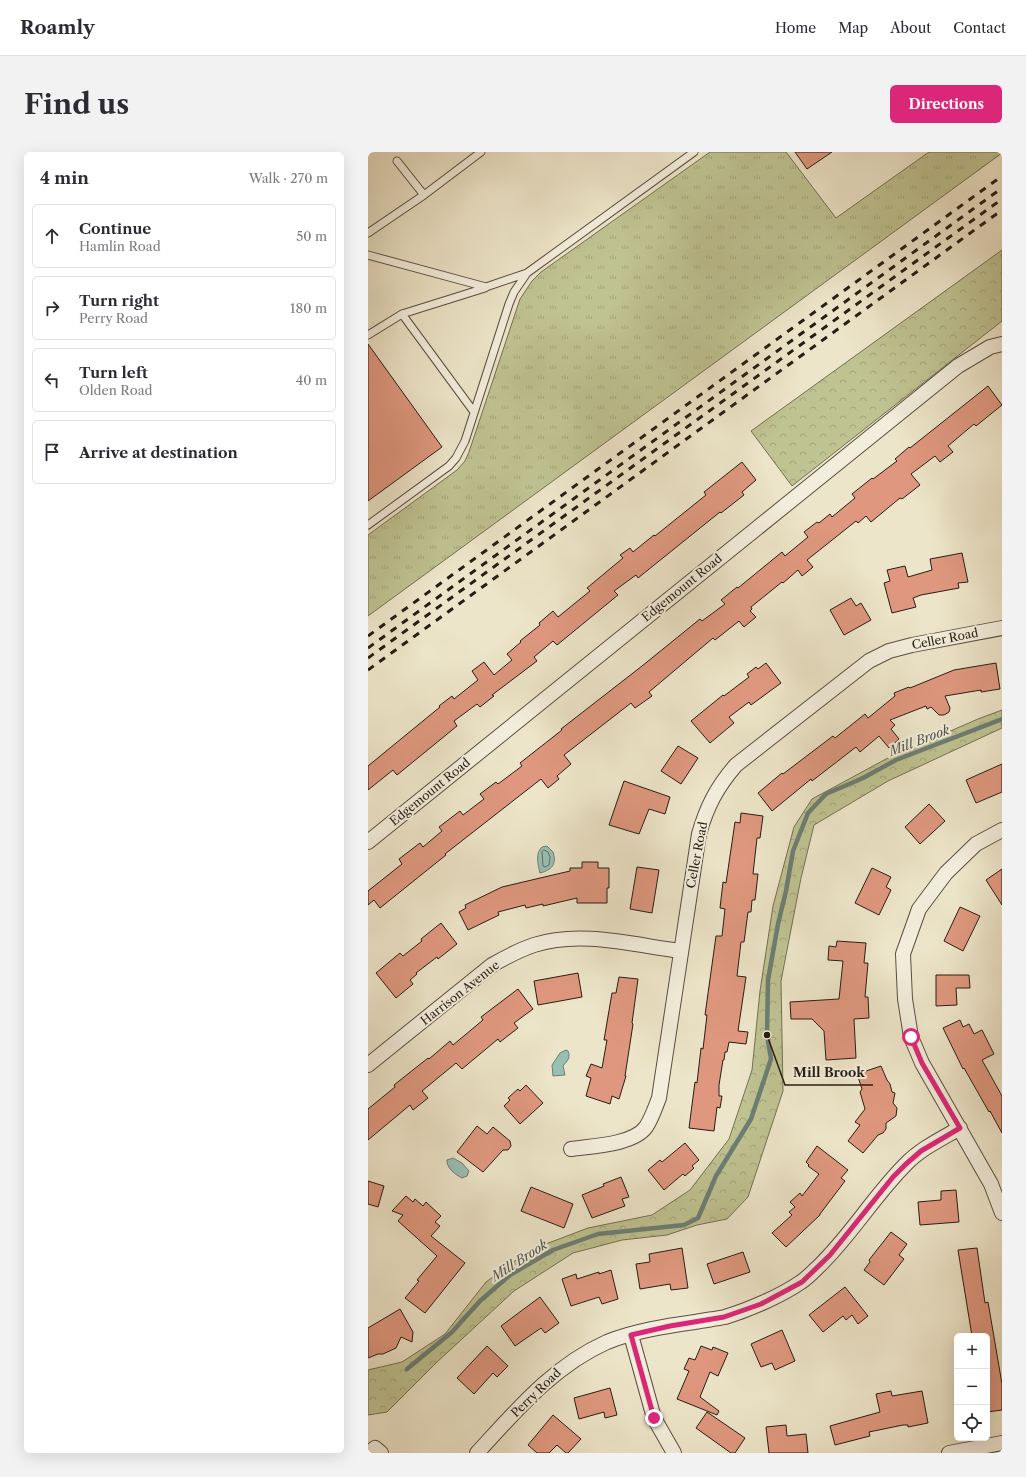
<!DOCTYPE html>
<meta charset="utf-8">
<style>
body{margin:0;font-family:"Libre Caslon Text",serif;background:#f2f2f3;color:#2b2b33}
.controls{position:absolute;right:12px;bottom:12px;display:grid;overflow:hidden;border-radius:6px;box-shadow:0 4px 16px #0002}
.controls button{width:36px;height:36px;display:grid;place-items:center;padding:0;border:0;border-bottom:1px solid #e1e1e2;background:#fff;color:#2b2b33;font:20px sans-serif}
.stop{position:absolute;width:12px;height:12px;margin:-9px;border:3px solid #db2777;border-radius:50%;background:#fff}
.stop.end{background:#db2777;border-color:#fff;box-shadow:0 1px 4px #0008}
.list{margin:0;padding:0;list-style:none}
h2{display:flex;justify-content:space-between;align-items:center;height:52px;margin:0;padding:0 16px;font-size:17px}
h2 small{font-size:13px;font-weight:400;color:#7c7c81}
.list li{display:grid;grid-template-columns:26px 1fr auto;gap:12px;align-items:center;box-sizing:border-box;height:64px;margin:0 8px 8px;padding:0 8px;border:1px solid #e1e1e2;border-radius:6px}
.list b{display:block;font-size:15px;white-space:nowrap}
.list p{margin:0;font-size:13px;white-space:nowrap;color:#7c7c81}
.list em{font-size:13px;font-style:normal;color:#7c7c81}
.icon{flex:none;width:22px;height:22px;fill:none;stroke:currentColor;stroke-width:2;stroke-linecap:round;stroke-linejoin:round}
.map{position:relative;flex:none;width:634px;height:1301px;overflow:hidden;border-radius:6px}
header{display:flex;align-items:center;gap:24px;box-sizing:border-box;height:56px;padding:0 20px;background:#fff;border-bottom:1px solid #e1e1e2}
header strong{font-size:19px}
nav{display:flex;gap:22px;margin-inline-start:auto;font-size:14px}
.intro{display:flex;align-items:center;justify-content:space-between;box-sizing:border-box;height:96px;padding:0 24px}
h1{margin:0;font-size:28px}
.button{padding:10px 18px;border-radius:6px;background:#db2777;color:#fff;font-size:14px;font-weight:700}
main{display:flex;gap:24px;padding:0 24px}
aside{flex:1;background:#fff;border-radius:6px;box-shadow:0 4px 16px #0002}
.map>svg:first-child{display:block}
.grass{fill:url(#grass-tufts);stroke:#747053}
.forest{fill:url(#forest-crowns);stroke:#747053}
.water{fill:#99bfb3;stroke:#6c7e74}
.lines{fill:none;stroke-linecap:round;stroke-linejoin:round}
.shore{stroke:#606e64;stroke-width:1}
.stream{stroke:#6c7e74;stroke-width:4.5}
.building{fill:#df987f;stroke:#281d15}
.service-casing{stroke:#594f42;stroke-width:9}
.minor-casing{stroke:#594f42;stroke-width:16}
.service{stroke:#f3eedc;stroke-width:7}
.minor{stroke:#f3eedc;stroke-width:14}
.rail{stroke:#281d15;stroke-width:3;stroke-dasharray:7 7;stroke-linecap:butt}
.route{stroke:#db2777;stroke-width:5}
.labels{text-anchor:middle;stroke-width:4;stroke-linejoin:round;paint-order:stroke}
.street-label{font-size:12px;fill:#281d15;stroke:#f3eedc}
.water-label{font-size:13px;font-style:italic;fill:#50564c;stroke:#f3eedc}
.leader{fill:none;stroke:#281d15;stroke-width:1.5}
.callout-dot{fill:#281d15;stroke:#f3eedc;stroke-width:1.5}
.callout-label{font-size:13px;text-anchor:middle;font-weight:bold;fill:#281d15;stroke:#f3eedc;stroke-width:4;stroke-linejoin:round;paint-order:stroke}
</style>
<header>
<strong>Roamly</strong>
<nav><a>Home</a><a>Map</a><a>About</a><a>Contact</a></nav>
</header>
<div class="intro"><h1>Find us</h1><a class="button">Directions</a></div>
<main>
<aside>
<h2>4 min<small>Walk · 270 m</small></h2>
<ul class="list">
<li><svg class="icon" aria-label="ahead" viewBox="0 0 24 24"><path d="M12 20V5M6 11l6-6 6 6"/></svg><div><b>Continue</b><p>Hamlin Road</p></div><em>50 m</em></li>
<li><svg class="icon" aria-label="right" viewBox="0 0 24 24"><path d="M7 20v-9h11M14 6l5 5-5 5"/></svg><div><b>Turn right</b><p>Perry Road</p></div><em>180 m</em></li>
<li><svg class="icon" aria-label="left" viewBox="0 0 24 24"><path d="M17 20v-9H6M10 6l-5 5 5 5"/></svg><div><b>Turn left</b><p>Olden Road</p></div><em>40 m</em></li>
<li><svg class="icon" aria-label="arrive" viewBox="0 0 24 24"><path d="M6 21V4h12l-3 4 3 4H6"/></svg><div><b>Arrive at destination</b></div></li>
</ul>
</aside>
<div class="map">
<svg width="634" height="1301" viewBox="0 0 634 1301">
<defs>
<pattern id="grass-tufts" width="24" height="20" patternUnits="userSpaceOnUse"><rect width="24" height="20" fill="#bfc291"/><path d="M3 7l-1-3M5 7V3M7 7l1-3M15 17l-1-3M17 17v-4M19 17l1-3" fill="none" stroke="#a4a67c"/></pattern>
<pattern id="forest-crowns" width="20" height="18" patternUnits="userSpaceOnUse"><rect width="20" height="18" fill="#bfc291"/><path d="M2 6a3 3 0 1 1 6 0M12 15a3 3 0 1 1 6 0" fill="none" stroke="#a4a67c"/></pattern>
</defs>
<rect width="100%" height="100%" fill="#ede5c9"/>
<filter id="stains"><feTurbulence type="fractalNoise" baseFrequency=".005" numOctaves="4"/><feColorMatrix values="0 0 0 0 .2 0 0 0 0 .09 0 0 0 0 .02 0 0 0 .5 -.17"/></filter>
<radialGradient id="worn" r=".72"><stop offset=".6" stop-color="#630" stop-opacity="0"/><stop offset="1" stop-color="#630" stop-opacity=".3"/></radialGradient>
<path class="grass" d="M342,0H418L468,66L561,0H634V1L0,464V383L89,318L97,309L101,300L152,147L164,129L173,120Z"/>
<path class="forest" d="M634,98V169L424,334L383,279Z
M634,558V576L520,629L446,673L433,726L413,829L415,939L380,1045L359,1067L329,1073L299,1083L254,1088L205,1101L146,1139L68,1211L19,1260L0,1263V1218L34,1210L77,1182L118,1130L162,1098L220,1076L284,1063L322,1038L361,987L384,918L392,839L405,754L426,675L444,647L518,607L610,567Z"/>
<path class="water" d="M179,694L185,700C189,712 184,718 172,721C170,713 167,701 174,695Z
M198,898L200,899C203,906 199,909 195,914L197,923L185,924L184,913L192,901Z
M85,1006L94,1011L101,1019L99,1024L94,1026C88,1023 78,1016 79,1008Z"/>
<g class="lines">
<path class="shore" d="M176,698L180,700L182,705L181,713L177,715L175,714L174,700Z"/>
<path class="stream" d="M39,1217L84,1180L112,1149L142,1123L185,1098L230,1082L316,1073L330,1066L348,1024L383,967L403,907L399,883L400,828L410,772L418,739L425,699L440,661L458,642L495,626L528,608L634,567"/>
</g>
<path class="building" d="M427,0H464L439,17Z
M0,192L74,295L0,349Z
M620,234L634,253L608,274L606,272L580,294L585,300L572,310L567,304L543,322L552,333L534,347L532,346L503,370L498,364L490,371L488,369L439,408L445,415L434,424L430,418L415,431L414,430L383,455L384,457L382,459L388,465L376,475L371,469L347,488L345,486L281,540L284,544L267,556L263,551L196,603L203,612L189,624L191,627L180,636L173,627L77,702L78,703L12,756L6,748L0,753V739L34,712L31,707L52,691L55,695L74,679L71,675L92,659L95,663L116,647L112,642L128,630L130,632L154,614L152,611L194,578L193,577L274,514L332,467L334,469L357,452L353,448L369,435L370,436L414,400L417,404L440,385L436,380L449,370L451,371L462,362L464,365L487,346L484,342L504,326L505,327L529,309L527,307L541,295L542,296Z
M374,310L388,328L374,340L376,343L353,361L352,360L270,426L268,423L246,439L250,443L189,493L185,489L166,505L169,509L124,543L126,544L112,555L109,552L86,569L89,574L29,623L25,618L0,638V614L72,555L71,554L84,544L86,547L110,528L104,519L116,510L126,523L144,508L139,502L153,490L152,489L172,473L171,471L185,459L190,465L222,439L219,436L255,406L252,403L262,396L265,400L286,383L287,384L338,343L336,340Z
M594,401L600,430L590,431L591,436L553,443L545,446L548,455L524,461L516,431L522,429L519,418L537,414L540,425L564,418L562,407Z
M483,446L488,454L493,451L503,468L476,483L462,458Z
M398,511L413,531L383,553L381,550L361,565L366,571L342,591L323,569L355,543L356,544L381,525L379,522L388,515L390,517Z
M628,511L632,537L613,540V538L577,544L582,556L581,560L576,563H571L563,555L559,557L558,554L522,568L527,573L523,577L531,587L521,596L511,584L492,600L488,595L444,629L443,627L404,659L390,641L414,621L415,622L465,584L467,586L497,562L500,566L527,544L526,541L541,535L542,536L586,518Z
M310,594L330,606L313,632L293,619Z
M634,612V640L608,651L598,628Z
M256,629L302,645L297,662L281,657L271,682L241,673Z
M561,652L577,669L552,692L537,675Z
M373,661L395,664L392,686H389L385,722H390L387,748H384L383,760H380L376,790H373L369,824L378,825L370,879L380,880L378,892L361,890L359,900H357L356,908H355L351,933V944H354L352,956L349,955L346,979L321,976L327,930L329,931L333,896L335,897L339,863H337L348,784H354L357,757L352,756L355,730L358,731L367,670L372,671Z
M214,710H230V716H241V736H239V751H209V746L175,754V752L158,756L157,753L130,760L131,763L100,778L91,760L98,756L97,753L134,735L202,719V716H214Z
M269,715L291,718L284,761L262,757Z
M504,716L523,725L518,735L523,738L511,763L487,751Z
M634,717V753L618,728Z
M592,755L612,764L595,799L576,789Z
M73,771L89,792L70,807L69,805L48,821L49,822L42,828L45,832L28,846L8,821L32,801L35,804L54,789L53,787Z
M469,789L498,791L496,811H500L497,845H500L501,866L486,867L488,906L458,908L456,879L444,867H423L422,850L471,847L475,809L460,808L461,794L468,795Z
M210,821L214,845L170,853L166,829Z
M568,823H601L602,836H588L589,853L568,854Z
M251,825L270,827L264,871L265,872L257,924H258L251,947L244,944L242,952L218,944L223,926L218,924L223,912L234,916L239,888H236L244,841H248Z
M150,837L165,857L146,871L150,876L132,890L130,887L94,917L88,911L54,939L60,946L45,958L42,953L0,988V957L27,935L26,933L60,906L61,907L82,889L85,893L115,868L113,865Z
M592,868L595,875L601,872L606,882L614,878L626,902L614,908L634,944V981L622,959L621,960L596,916L595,917L575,876Z
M513,914L519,928L522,932L524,940L527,941L525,951L529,956L528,964L518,971V977L515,981L510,983L495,1001L480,989L492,973L487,970L497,957L492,940L494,937L489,922Z
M158,933L175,951L152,972L136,954L142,948L140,946L150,937L152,939Z
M109,974L119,982L125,975L142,989L143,994L140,998H135L115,1020L89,1000Z
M317,991L331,1008L324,1014L326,1016L317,1024L315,1022L296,1038L280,1018L292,1008L294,1010Z
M449,994L480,1018L473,1026L477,1029L452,1062V1063L418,1095L404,1081L424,1063L421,1060L427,1055L422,1050L432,1041L434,1044L451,1022L440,1014L441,1013L438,1010Z
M253,1025L261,1045L254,1047L257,1054L224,1066L214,1043L236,1034L235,1032Z
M0,1029L16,1034L10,1055L0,1052Z
M163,1035L205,1052L196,1076L153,1059Z
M588,1038L591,1070L552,1073L550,1050L573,1048V1039Z
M38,1044L45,1050L47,1047L55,1054L58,1050L73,1064L67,1070L72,1074L63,1084L97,1111L57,1161L37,1146L51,1129L49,1128L69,1104L30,1069L35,1063L24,1059Z
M523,1080L539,1092L531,1103L536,1107L516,1133L496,1118L502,1110L501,1108Z
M314,1096L320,1136L303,1138L302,1132L272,1137L268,1112L282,1110L281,1102Z
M609,1096L617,1151L620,1150L634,1232V1258L619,1260V1184H604L590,1098Z
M375,1100L382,1120L346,1132L339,1112Z
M243,1118L250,1147L234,1152L231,1145L203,1154L194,1127L208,1122L209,1127L231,1120V1122Z
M477,1135L500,1164L490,1172L484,1163L478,1168L475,1164L455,1180L441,1163Z
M172,1145L191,1171L177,1181L173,1176L147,1194L133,1174Z
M32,1157L45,1180L44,1190L33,1185L28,1196L15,1202H10L0,1206V1176Z
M414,1178L427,1209L407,1218L404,1211L393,1215L383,1192Z
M119,1194L140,1214L129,1225L125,1221L106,1242L89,1226Z
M333,1194L344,1198L345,1195L360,1201L350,1224L342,1220L332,1245L351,1259L349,1263L309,1247L321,1219L316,1217L321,1206L327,1208Z
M242,1236L249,1263L237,1266L236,1260L211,1267L206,1246Z
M523,1239L524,1244L554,1239L560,1271L540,1275V1273H535L501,1280L502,1284L467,1293L462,1274L512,1260L508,1242Z
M339,1260L377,1286L367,1301H363L328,1276Z
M185,1263L213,1287L200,1301H198L189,1293L181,1301H169L160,1293Z
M418,1273L419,1284L438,1282L440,1301H401L398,1275Z"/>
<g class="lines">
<g class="service-casing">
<path id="service" d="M56,43L113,0
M0,81L56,43L29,9
M0,103L118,135L159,121L326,0
M34,162L117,136
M0,183L34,162L106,260
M0,373L81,314L88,306L97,289L141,152L146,140L159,121"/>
</g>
<g class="minor-casing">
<path id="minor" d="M634,678L608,692L578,721L551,757L535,802L537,847L543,885L554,911L623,1032L634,1061
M0,690L590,214L622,195L634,192
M0,913L124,813C138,805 151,798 166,793C213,778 265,793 313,799
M203,997C223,994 265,993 278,975C284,966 287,956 291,946L331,682C339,654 349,635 368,613L501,509L521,499L544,493L634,476
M263,1183L286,1266L306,1301
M0,1301L7,1296L13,1301
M109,1301C148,1259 185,1214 239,1190C266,1179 298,1174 327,1170C337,1168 347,1167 357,1165C380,1158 413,1144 433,1130C439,1126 444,1121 449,1116C482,1085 505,1045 537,1013C552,997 573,987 592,976
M581,1301L634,1291"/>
</g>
<use href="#service" class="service"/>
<use href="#minor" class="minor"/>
<path class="rail" d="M0,484L634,24
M0,496L634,36
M0,506L634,47
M0,518L634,58"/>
</g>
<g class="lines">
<path class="route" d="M286,1266L263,1183L302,1174L356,1165L393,1152L434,1130L462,1103L525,1025L538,1012L553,999L592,976L554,911L543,885"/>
</g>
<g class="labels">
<g class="street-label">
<text transform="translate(314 436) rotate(-39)" y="4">Edgemount Road</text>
<text transform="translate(577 487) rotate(-11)" y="4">Celler Road</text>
<text transform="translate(62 640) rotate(-39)" y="4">Edgemount Road</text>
<text transform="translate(329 703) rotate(-79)" y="4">Celler Road</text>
<text transform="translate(92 841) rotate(-38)" y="4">Harrison Avenue</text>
<text transform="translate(168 1241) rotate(-44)" y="4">Perry Road</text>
</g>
<g class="water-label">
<text transform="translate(551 588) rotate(-21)" y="5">Mill Brook</text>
<text transform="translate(151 1108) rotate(-33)" y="5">Mill Brook</text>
</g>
</g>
<path class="leader" d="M399 883L417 933H505"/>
<circle class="callout-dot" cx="399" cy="883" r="4"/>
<g class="callout-label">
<text x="461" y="925">Mill Brook</text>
</g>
<rect width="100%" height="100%" filter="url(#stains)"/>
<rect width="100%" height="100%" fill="url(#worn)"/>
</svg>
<div class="controls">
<button>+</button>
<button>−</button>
<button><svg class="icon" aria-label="locate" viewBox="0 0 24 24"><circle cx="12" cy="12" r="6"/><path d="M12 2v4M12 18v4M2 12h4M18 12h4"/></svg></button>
</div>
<div class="stop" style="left:543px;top:885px"></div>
<div class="stop end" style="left:286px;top:1266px"></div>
</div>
</main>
